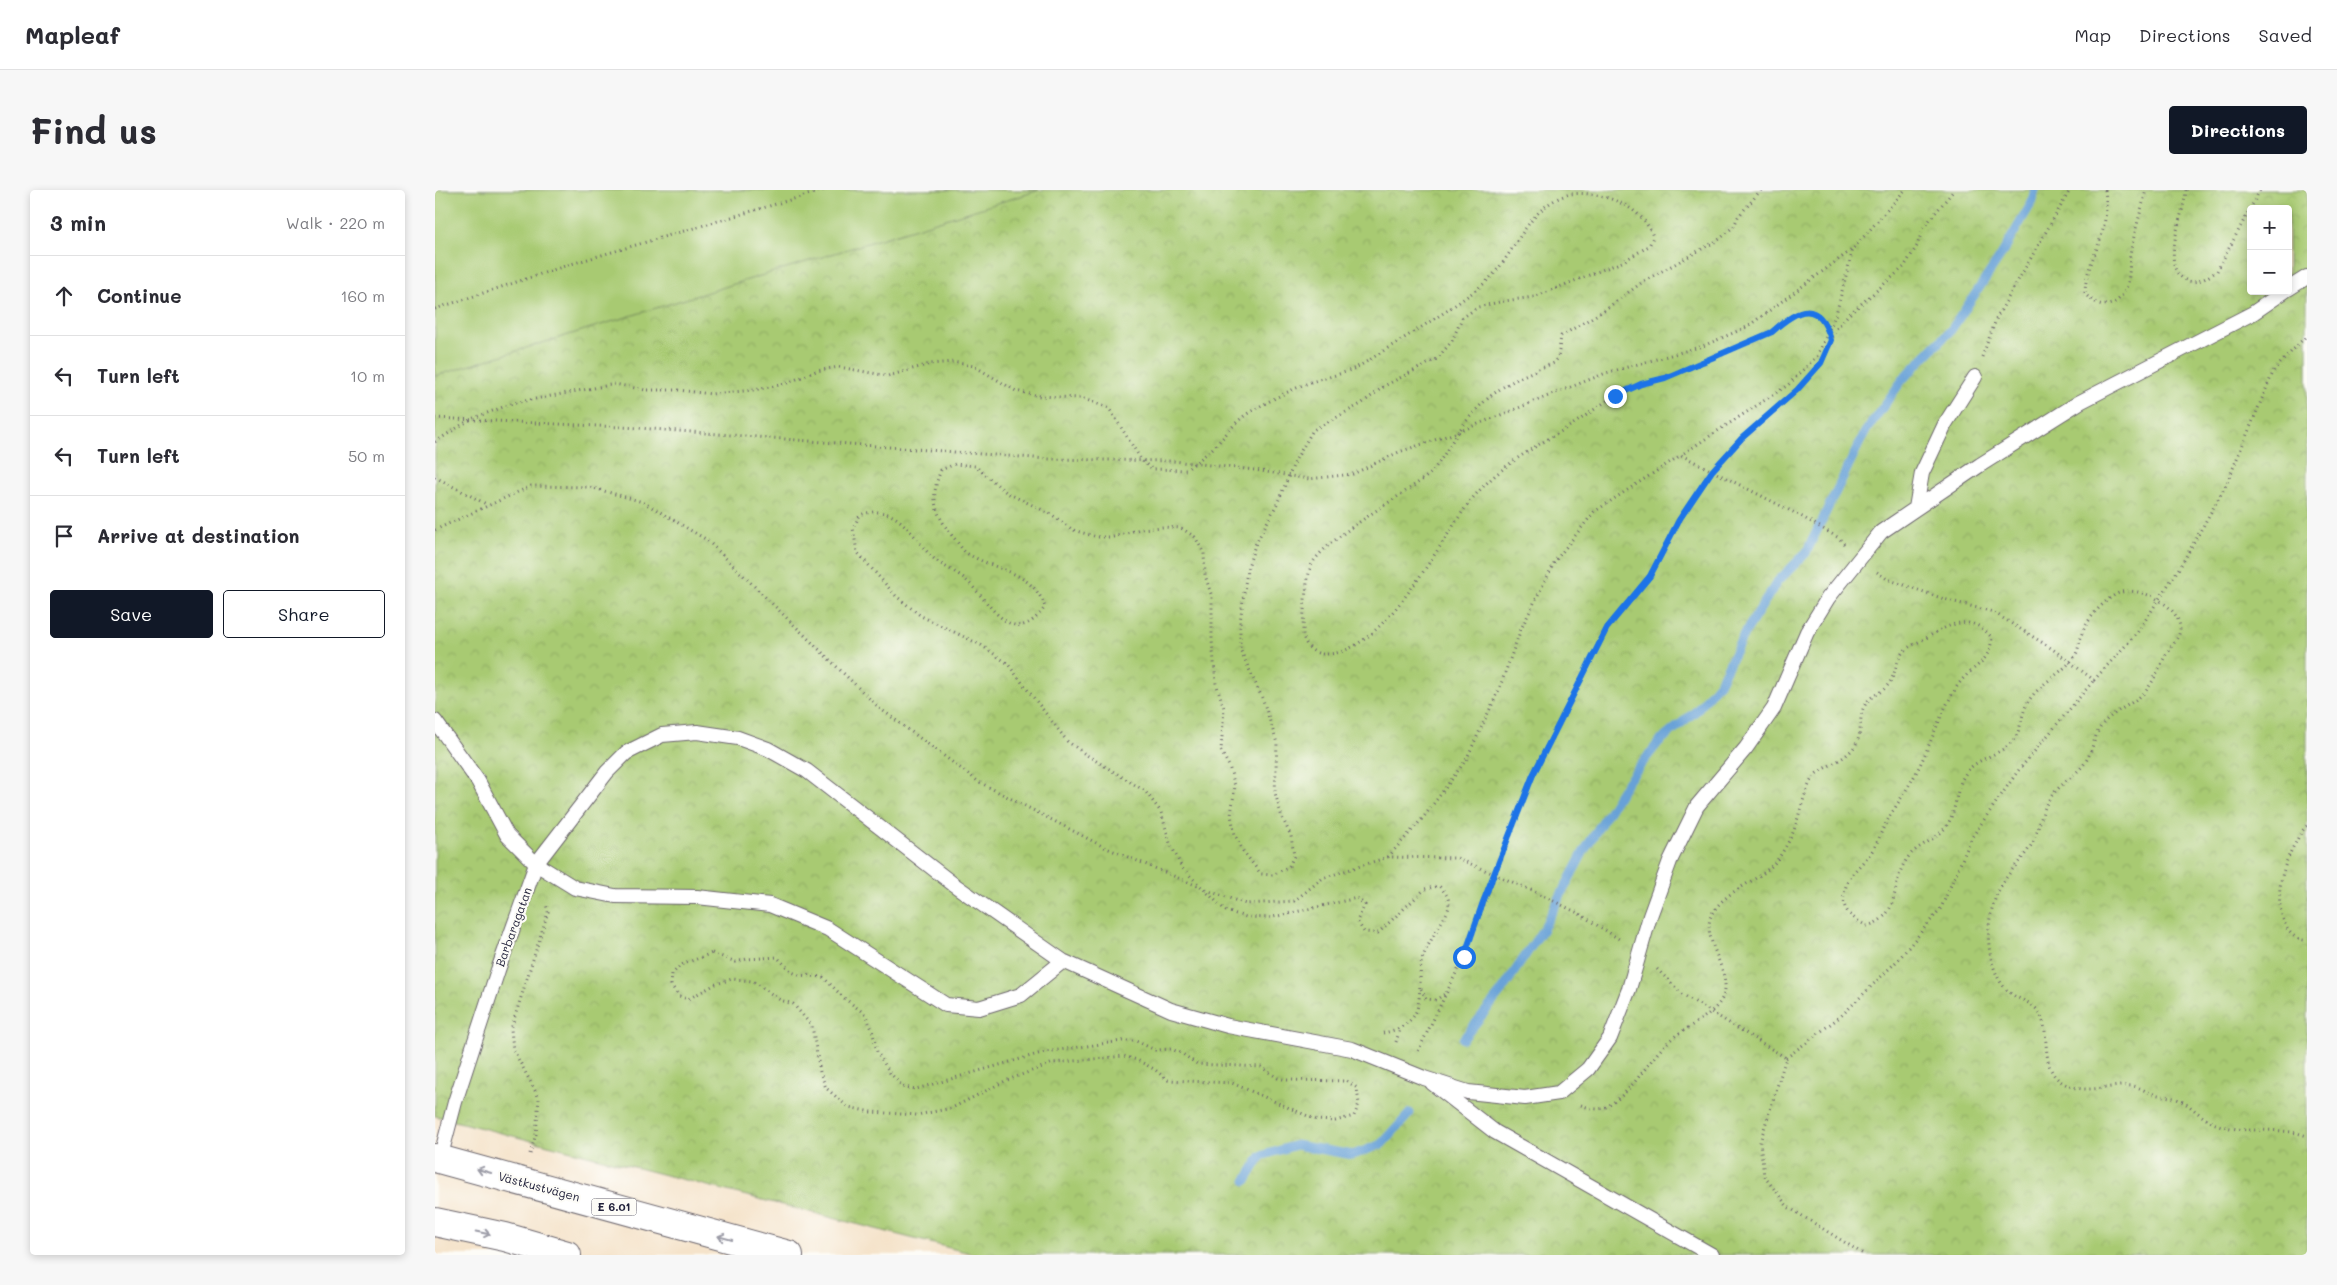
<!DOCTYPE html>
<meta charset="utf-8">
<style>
body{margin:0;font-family:Mali,sans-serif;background:#f7f7f7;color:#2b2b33}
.controls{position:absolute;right:15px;top:15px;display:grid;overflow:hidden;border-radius:5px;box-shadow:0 2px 8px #0003}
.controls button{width:45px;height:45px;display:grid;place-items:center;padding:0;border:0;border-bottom:1px solid #e1e1e2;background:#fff;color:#2b2b33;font:25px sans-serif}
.stop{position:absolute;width:15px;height:15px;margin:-11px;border:4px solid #1a73e8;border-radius:50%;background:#fff}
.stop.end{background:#1a73e8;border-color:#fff;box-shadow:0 1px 5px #0008}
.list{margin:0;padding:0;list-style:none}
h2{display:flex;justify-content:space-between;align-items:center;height:65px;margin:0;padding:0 20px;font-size:21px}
h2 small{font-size:16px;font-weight:400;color:#7c7c81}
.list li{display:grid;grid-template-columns:32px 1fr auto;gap:15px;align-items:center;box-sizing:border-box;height:80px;padding:0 20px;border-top:1px solid #e1e1e2}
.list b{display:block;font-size:19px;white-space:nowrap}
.list em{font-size:16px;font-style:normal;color:#7c7c81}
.actions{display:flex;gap:10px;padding:15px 20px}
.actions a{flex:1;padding:11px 0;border:1px solid #111827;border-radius:5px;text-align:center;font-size:18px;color:#111827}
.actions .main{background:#111827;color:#fff}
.icon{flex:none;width:28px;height:28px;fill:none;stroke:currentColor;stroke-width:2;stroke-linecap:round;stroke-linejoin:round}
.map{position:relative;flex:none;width:1872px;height:1065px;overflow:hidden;border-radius:5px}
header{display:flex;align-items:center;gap:30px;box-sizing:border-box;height:70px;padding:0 25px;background:#fff;border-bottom:1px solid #e1e1e2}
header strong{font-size:24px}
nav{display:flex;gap:28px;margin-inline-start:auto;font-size:18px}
.intro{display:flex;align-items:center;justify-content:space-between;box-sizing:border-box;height:120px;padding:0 30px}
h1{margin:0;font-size:35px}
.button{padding:12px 22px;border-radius:5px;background:#111827;color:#fff;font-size:18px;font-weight:700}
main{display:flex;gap:30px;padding:0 30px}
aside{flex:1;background:#fff;border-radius:5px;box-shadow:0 2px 8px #0003}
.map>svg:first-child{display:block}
.park{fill:url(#park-crowns);stroke:#657656;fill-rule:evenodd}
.pitch{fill:#a8ca72;stroke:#657656}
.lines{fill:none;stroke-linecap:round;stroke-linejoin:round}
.stream{stroke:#68a1d7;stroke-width:9}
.service-casing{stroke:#6c666d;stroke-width:16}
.trunk-casing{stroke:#6c666d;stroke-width:30}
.path{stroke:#6c666d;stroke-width:3;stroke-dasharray:1 4;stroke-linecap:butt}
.service{stroke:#fff;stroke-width:14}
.trunk{stroke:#fff;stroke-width:28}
.oneway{stroke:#9c9ca7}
.route{stroke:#1a73e8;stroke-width:6}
.labels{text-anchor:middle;stroke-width:4.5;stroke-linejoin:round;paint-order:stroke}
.shield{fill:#fdfcf7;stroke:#646373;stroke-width:1}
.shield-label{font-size:11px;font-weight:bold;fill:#22223b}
.street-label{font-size:12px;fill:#22223b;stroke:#fdfcf7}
</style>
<header>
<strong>Mapleaf</strong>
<nav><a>Map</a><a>Directions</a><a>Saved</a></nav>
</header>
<div class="intro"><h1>Find us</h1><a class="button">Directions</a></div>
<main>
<aside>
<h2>3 min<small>Walk · 220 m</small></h2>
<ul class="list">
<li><svg class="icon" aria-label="ahead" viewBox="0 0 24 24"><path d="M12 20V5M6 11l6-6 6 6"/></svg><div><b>Continue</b></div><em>160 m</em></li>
<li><svg class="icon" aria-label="left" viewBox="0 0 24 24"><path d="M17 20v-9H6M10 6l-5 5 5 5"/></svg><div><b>Turn left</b></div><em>10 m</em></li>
<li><svg class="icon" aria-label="left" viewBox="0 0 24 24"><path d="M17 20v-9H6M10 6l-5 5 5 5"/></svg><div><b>Turn left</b></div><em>50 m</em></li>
<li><svg class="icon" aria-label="arrive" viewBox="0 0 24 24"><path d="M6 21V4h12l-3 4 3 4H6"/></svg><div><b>Arrive at destination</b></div></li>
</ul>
<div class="actions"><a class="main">Save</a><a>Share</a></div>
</aside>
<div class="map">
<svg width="1872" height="1065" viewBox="0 0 1872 1065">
<defs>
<pattern id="park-crowns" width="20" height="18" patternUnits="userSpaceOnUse" patternTransform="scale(1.25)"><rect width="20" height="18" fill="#a8ca72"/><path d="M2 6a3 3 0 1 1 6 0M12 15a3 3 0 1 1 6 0" fill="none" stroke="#90ad64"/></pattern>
</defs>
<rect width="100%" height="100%" fill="#fdfcf7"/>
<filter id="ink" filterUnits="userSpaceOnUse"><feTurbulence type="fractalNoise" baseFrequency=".02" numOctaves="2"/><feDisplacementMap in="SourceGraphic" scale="10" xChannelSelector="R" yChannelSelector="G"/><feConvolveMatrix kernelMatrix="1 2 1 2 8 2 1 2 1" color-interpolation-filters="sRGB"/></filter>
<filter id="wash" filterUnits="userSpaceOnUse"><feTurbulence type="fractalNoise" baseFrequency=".0096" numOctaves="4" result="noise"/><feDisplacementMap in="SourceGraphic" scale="20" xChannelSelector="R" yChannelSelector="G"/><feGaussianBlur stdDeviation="1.12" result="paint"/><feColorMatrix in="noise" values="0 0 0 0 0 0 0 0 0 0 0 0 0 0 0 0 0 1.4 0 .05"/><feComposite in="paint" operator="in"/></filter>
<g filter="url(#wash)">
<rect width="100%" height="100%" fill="#f5e3ca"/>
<path class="park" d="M0,0H1872V1065H542L0,926ZM1816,19H1853V101H1816Z"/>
<path class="pitch" d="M0,0H605L0,186Z"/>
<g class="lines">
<path class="stream" d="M1028,849L1066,802L1108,739L1149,661L1190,595L1224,552L1261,521L1285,492L1308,446L1342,392L1371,363L1430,242L1468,189L1516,140L1565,67L1596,14L1600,0
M811,991L826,966L861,955L918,965L947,954L975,923"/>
</g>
</g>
<g filter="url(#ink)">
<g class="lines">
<g class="service-casing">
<path id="service" d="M1853,99L1872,87
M1481,318L1487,283L1510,234L1540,187
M0,531L43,591L72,645L101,674L140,698L180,706L262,707L335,715L393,739L511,815L544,818L586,805L628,771
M997,893L1060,942L1277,1065
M5,969L20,912L63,780L101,674L172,582L191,563L227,545L262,542L303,548L333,559L372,581L518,694L628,771L736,820L793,836L917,859L989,888L1033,902L1090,908L1124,903L1153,879L1175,848L1194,799L1215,726L1235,671L1262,616L1311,558L1339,518L1372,442L1393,408L1446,342L1545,275L1645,212L1818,123L1850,101"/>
</g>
<g class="trunk-casing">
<path id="trunk" d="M0,968L354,1065
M0,1032L70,1047L132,1065"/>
</g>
<path class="path" d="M1326,0L1303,27L1299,36L1285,49L1209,91L1168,121L1126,146L1123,168L1119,173C1075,190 1052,202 1024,241C1014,255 1007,270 996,283C971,304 887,350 876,376C871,389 868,427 868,442C868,453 876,463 888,464C948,468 1005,349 1037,309C1062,278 1099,257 1132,238C1149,228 1164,215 1180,206C1196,196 1213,193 1230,187C1267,175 1301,157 1337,142C1363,118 1384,109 1396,150
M1670,0C1672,14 1671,30 1667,43C1661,65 1650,81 1650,104C1665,120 1683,119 1692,96C1695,87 1694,75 1695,65C1699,43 1706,22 1711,0
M1751,0C1750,23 1723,78 1751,90C1762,95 1773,87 1782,81L1825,0
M0,119L136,74L389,0
M1547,167L1562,127L1635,0
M0,228L204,238L612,269L738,271L820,280L874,289L918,284L964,262L1023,242L1171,183L1268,156L1312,137L1418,59L1470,0
M0,252L36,229L79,213L180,194L210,200H243L276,204L319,200L350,194L381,181L404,177L453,186L495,174L518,172L539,176L581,201L605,206L646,208L674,218L707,271L717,279L751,280C761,272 771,265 780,256C792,244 800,231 815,222C834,211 855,200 876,192C889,188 903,185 916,180C930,174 944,163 958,155C988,136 1018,118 1046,96C1081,69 1089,16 1135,4C1165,0 1209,16 1218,47L1214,56L1187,72L1099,107L1069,111L1043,117L1027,128L1017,151L1002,169L951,195L926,214L878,240L861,269L842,314L820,355L812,380L805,432V459L828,510L842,553L840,603L847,627L856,646L859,666L854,676L838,685L826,684L808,661L800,645L796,625L800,596L794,576L786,561L789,518L781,493L777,451V407L770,385L769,363L760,347L746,338L728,337L705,339L678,347H662L638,340L616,324L572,303L540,276L520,274L506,280C494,309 500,323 518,347C522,351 526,358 530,362C558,381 597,379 610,417C578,462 556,413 532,391C522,381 505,376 495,365C475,343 461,312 425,325L418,338L422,362L461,406L486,426L546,455L572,473L632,551L650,564L710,601L726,622L735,653L747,678L791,721L811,727L834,728L922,708L930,715L922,731L929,742L943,743L990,699L1004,696C1010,702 1014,706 1014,716C1013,726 989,756 986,774C984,788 987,816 978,827C969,838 958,841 944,844
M0,287L53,315
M0,340L96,296L155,297L208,312L272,350L443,517L544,592L669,657L765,697
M1409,354L1404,348L1362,324L1246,265L1353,195L1382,166L1401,124L1418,59
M1442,382L1452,389L1509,409L1558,422L1616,458L1659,490L1702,443L1748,372L1791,295L1839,180L1872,145
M1872,636C1867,640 1864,646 1861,652C1846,677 1837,713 1853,740C1857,746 1865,751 1872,750
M953,667L988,628L1031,570L1063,502L1086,439L1120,371L1159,322L1246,265
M771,700L811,714L859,711L888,688L953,667L1022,668L1098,701L1143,723L1184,749
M277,763L301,772L312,769L342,767L357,782L364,785L388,787L409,808L430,824L437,839L442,862L455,883L468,897L481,899L610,862L687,851H701L720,860L736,859L746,863L762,874L826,877L843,888L852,890L912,891L922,898L924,914L919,926L900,931L882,930L797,893L733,890L719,879L702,870L689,866L618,873L570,891L517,918L482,925L436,922L413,917L391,898L385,882L377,836L358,814L345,810L318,791L297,789L281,794L253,809L244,806L236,795L237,784L246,775Z
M1222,779L1247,804L1351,868L1325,952L1329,986L1353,1017L1430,1065
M986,799L991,809L1001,810L1011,803
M961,852L965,839
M983,861L1029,767L1098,585L1172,438L1215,386L1244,330L1277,281L1307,248L1362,200L1386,173L1402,138L1412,126L1469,77L1482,56L1488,38L1519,0
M1351,868L1406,826L1463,770L1506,718L1537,647L1583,581L1659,490
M1146,915C1154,918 1163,921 1171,917C1197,903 1212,872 1233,852C1250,836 1287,824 1290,799C1292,774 1264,745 1278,722C1293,698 1325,692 1342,670C1348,662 1355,650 1359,640C1364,627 1371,593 1381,584C1395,573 1414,569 1422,552C1427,542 1424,529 1428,519C1435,503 1444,506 1452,496C1461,486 1460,472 1468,462C1474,456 1484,452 1491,448C1515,434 1536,422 1557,448C1554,475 1537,475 1523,495C1505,522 1496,555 1480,585C1471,601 1460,617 1451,633C1446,641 1444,650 1439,658C1429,675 1412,682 1409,705C1406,721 1419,729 1432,736C1469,725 1453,692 1474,666C1483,655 1501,650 1510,638C1523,622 1519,599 1531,583C1543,566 1567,566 1579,549C1587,539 1586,523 1593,512C1604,494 1622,487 1636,471C1645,462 1643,452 1648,441C1654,427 1670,409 1684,403C1704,395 1745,415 1745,439C1745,445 1740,452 1736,457C1726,470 1721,490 1709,503C1697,515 1678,521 1667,535C1659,545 1658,560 1651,571C1643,584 1628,592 1618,604C1605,620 1606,636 1598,652C1591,665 1582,673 1574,684C1555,708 1549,743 1557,772C1560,782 1565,794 1573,801C1583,811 1597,810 1605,824C1618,848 1600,886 1638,897C1656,903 1679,894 1698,896C1704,897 1710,901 1716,903C1724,906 1734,906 1742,909C1759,916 1767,931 1787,936C1815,944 1844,936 1872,946
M95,964L101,944L104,908L78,859L76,839L113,722L111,714"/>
<use href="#service" class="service"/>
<use href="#trunk" class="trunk"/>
</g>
<defs><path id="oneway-shaft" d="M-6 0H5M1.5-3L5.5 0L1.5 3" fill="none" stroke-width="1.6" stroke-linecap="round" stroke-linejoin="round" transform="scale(1.25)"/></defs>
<g class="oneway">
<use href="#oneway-shaft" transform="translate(49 981) rotate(-164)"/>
<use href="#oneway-shaft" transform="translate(48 1043) rotate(12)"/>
<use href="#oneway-shaft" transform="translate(290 1048) rotate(-165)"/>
</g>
</g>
<g class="lines" filter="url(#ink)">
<path class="route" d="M1029,767L1048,712L1098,585L1172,438L1215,386L1244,330L1277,281L1307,248L1362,200L1386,173L1396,150C1384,109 1363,118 1337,142L1230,188L1206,194L1180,206"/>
</g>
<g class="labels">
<rect class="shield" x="156.5" y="1008.5" width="45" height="17" rx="4"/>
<g class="shield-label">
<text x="179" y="1021">E 6.01</text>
</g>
<g class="street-label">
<text transform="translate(79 737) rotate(-70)" y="4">Barbaragatan</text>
<text transform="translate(104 997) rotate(15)" y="4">Västkustvägen</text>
</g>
</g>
</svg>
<div class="controls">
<button>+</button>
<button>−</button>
</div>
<div class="stop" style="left:1029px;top:767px"></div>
<div class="stop end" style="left:1180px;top:206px"></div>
</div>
</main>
